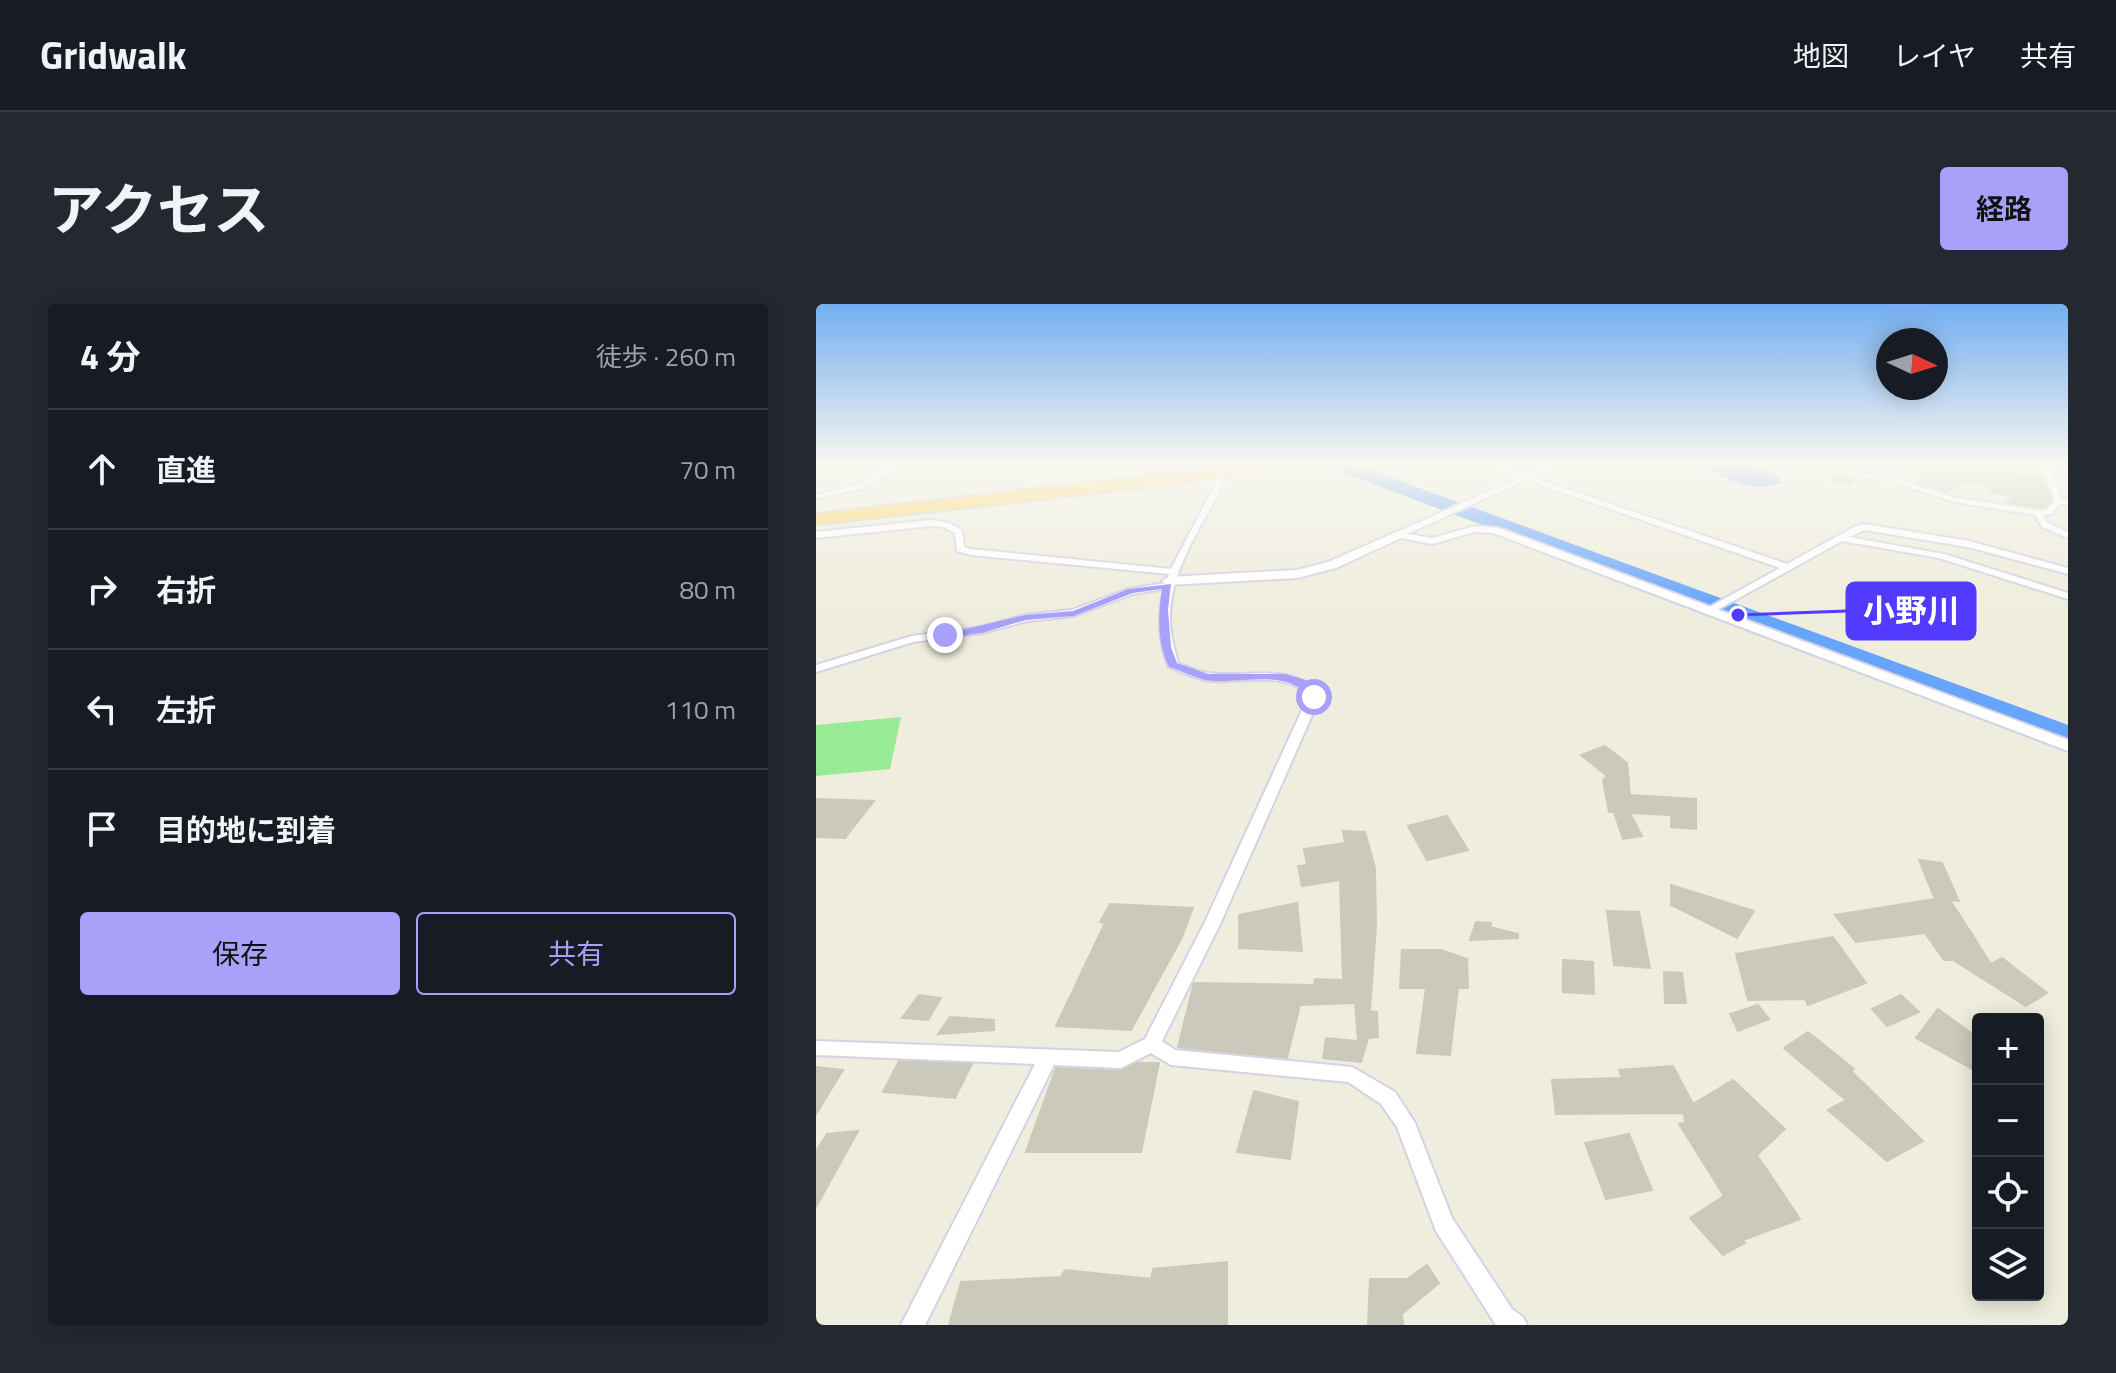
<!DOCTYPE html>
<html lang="ja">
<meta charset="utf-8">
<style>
body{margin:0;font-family:"Titillium Web","Noto Sans JP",sans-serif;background:#242831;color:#f1f3f6}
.controls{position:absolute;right:24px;bottom:24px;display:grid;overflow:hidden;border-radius:8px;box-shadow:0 4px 20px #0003}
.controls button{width:72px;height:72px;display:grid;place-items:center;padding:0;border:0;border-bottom:2px solid #363941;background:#171b24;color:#f1f3f6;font:40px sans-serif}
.compass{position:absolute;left:1060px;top:24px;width:72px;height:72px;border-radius:50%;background:#171b24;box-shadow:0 4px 20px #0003;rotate:94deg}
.stop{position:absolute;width:24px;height:24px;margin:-18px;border:6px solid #a9a0fa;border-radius:50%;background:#fff}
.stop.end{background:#a9a0fa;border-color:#fff;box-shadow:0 2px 8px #0008}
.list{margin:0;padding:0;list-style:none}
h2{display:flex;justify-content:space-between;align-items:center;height:104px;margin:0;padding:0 32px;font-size:34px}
h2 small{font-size:26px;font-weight:400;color:#9ea1a6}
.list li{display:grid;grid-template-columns:52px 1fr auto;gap:24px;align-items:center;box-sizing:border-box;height:120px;padding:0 32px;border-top:2px solid #363941}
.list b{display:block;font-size:30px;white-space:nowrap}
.list em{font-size:26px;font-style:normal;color:#9ea1a6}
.actions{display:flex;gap:16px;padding:24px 32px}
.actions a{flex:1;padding:18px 0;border:2px solid #a9a0fa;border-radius:8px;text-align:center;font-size:28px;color:#a9a0fa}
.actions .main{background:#a9a0fa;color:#111}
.icon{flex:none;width:44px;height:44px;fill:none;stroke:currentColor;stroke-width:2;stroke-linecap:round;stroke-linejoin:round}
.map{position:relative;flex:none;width:1252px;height:1021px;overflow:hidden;border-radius:8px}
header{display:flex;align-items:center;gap:48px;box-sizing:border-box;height:112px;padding:0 40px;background:#171b24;border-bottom:2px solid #363941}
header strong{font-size:38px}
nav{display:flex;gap:44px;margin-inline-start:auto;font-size:28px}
.intro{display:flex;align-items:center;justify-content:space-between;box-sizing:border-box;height:192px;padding:0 48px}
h1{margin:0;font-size:56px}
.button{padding:20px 36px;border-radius:8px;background:#a9a0fa;color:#111;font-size:28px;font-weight:700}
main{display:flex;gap:48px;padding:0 48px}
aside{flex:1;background:#171b24;border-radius:8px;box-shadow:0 4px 20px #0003}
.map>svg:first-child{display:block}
.green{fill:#97eb94}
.water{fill:#66a5fb}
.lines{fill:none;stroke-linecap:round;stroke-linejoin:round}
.river{fill:#66a5fb;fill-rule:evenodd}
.building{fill:#cac9bc;stroke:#cbcab6;stroke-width:2}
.minor-casing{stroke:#d4d2e6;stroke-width:4}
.tertiary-casing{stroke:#d4d2e6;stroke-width:4}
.motorway-casing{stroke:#d1d1d1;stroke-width:4}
.minor{fill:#fff;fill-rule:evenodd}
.tertiary{fill:#fff;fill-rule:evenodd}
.motorway{fill:#ffd458;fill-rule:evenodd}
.route{fill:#a9a0fa}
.leader{fill:none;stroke:#523aff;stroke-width:3}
.callout-dot{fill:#523aff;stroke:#fff;stroke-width:3}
.callout{fill:#523aff;stroke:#523aff;stroke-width:3}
.callout-label{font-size:32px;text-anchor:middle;font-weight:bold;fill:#fff}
</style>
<header>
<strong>Gridwalk</strong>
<nav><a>地図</a><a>レイヤ</a><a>共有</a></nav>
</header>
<div class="intro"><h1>アクセス</h1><a class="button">経路</a></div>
<main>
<aside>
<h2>4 分<small>徒歩 · 260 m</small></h2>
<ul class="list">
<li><svg class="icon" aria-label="ahead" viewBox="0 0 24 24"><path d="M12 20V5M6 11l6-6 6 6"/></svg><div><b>直進</b></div><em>70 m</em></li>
<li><svg class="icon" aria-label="right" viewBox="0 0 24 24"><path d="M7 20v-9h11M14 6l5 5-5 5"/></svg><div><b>右折</b></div><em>80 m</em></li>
<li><svg class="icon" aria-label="left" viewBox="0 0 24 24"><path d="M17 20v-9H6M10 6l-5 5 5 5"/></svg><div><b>左折</b></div><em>110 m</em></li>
<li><svg class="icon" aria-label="arrive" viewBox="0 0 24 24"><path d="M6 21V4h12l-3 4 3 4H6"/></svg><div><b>目的地に到着</b></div></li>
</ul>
<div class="actions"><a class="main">保存</a><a>共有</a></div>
</aside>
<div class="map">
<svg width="1252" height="1021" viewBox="0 0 1252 1021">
<rect width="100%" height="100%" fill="#efeddd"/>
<path class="green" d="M85,413L74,465L0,472V421Z"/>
<path class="water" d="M878,159C906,159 948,152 966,179C932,191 908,172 878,159Z"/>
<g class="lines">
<path class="river" d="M535,159L1252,421V440L514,164L511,160Z"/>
</g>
<path class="building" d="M1033,159H1056L1048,167L1026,166V172L1040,174L1034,180L1015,177Z
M1122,160L1153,169L1157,162L1201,166L1200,170L1226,174L1235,194L1229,203H1222L1190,198L1198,192L1176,189L1175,182L1153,176L1131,187L1101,178L1113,173L1096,169Z
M789,442L811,459L814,491L880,495V525L855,523V511L814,509L826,532L807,535L798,508H793L787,476L791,472L765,451Z
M0,495L58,497L29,534L0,533Z
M631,512L652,546L611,556L592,522Z
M527,527L549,528L559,564L560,621L554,707L561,708L562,733L552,734L545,758L507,754L510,734L542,737L539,699L484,701L471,754L362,743L378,679L498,681L499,675L527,676L524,576L486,582L482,562L491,561L488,545L529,539Z
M1103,556L1126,559L1143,597L1134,596L1175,660L1186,654L1231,689L1210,702L1137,656H1128L1109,629L1040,638L1019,611L1119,595Z
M855,581L938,607L921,634L855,601Z
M481,599L486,647L423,644V611Z
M294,600L377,604L365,635L315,726L240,722L289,619L284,618Z
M791,607L823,608L834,664L798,661Z
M660,618L675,619L674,623L702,630V634L654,636Z
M1017,633L1050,679L992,701L989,695L932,696L920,650Z
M586,646H625L651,655L652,684H642L634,751L601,749L610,684H584Z
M747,656L777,658L778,690L747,688Z
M848,668L866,669L870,699H849Z
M103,691L125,694L112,716L86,714Z
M1085,691L1103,708L1071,722L1056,705Z
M942,701L953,715L922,727L914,710Z
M1122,705L1162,734V768L1100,734Z
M134,713L178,716V726L122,730Z
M992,728L1038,765L1035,767L1107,837L1071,857L1012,806L1030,796L968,744Z
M83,757L156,760L139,794L67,788Z
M321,759H343L325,848H210L240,764L305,767Z
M857,762L877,800L917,776L969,825L941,851L984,915L927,936L929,939L907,951L874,914L908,892L863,820L869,819L868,809L740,810L736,776L806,774L803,766Z
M0,763L27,766L0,810Z
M438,787L482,798L474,855L421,848Z
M42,827L0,903V847L11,830Z
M813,830L836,886L790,895L769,839Z
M411,958V1021H133L145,978L245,973L249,966L335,975L337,965Z
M611,961L623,979L586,1010L587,1021H552L554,975H591Z"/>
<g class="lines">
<g class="minor-casing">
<path id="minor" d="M78,159H88L49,184L0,195V191L43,180Z
M663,159H675L709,171L734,159H745L716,173L971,260L1038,223L1049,220L1153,237L1252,264V270L1152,243L1049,226L1033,233L1128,250L1252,289V295L1123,254L1026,237L892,311L887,308L888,306L964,264L710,176L587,232H581V228L702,174Z
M1225,159H1233L1246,195L1252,196V200H1245L1235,210L1227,211L1232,219L1252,228V234L1226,223L1219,211L1139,198L1077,178L1027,169L1031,167L1078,174L1140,194L1222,206H1230L1239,197Z
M402,174L409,176C389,218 356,262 354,309C353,327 358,343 362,359C372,363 382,368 392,369C429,375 479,356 504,393L405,618L346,737L359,746L536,763L579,788L599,819L636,914L696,1005L707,1013L711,1021H680L620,927L581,823L565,800L532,778L355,761L335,749L305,764L238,761L109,1021H85L219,760L0,751V737L303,748L329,735L389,618L492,393C475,366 423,379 396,377C381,375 367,369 353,363C342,338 342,312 348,285L317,290L258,312L211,317L166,329L97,338L0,368V361L96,332L165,323L210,311L256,306L312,285L350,279L353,270L155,251L141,247L139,229L128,223L115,222L0,234V228L115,216L133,219L146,226L148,243L155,245L355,265Z"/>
</g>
<g class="tertiary-casing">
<path id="tertiary" d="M659,222L683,224L1252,436V447L677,229L659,228L616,240L585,234L520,264L481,274L352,281L346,277L352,273L481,266L512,258L580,228L616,234Z"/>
</g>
<g class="motorway-casing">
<path id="motorway" d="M441,159H483L476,163L353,181L0,220V210Z"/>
</g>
<use href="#minor" class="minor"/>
<use href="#tertiary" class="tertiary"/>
<use href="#motorway" class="motorway"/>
</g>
<linearGradient id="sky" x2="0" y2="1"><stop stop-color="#74aef0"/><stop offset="0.53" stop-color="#f8f7f0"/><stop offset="1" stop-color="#f8f7f0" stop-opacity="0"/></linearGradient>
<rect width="1252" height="302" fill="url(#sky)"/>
<path class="route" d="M355,280L352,306L355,343L361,359L392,370H469L493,377L503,393L502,395H494C471,362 423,382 389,376C377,373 365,367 353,363C341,339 342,311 346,285L317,289L258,312L210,316L166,329L129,334L124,331L210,311L257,307L312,285Z"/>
<path class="leader" d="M922 311L1031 307"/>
<circle class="callout-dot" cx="922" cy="311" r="8"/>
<rect class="callout" x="1031" y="279" width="128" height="56" rx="8"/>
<g class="callout-label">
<text x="1095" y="318">小野川</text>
</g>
</svg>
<div class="controls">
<button>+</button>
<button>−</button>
<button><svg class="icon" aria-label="locate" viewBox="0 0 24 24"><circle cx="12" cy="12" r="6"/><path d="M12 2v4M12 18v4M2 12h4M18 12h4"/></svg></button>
<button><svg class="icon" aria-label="layers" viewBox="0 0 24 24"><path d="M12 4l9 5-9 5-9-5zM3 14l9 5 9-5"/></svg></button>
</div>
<svg class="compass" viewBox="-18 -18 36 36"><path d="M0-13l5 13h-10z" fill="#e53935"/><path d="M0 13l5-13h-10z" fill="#9ea1a6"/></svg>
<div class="stop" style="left:498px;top:393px"></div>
<div class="stop end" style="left:129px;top:331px"></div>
</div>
</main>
